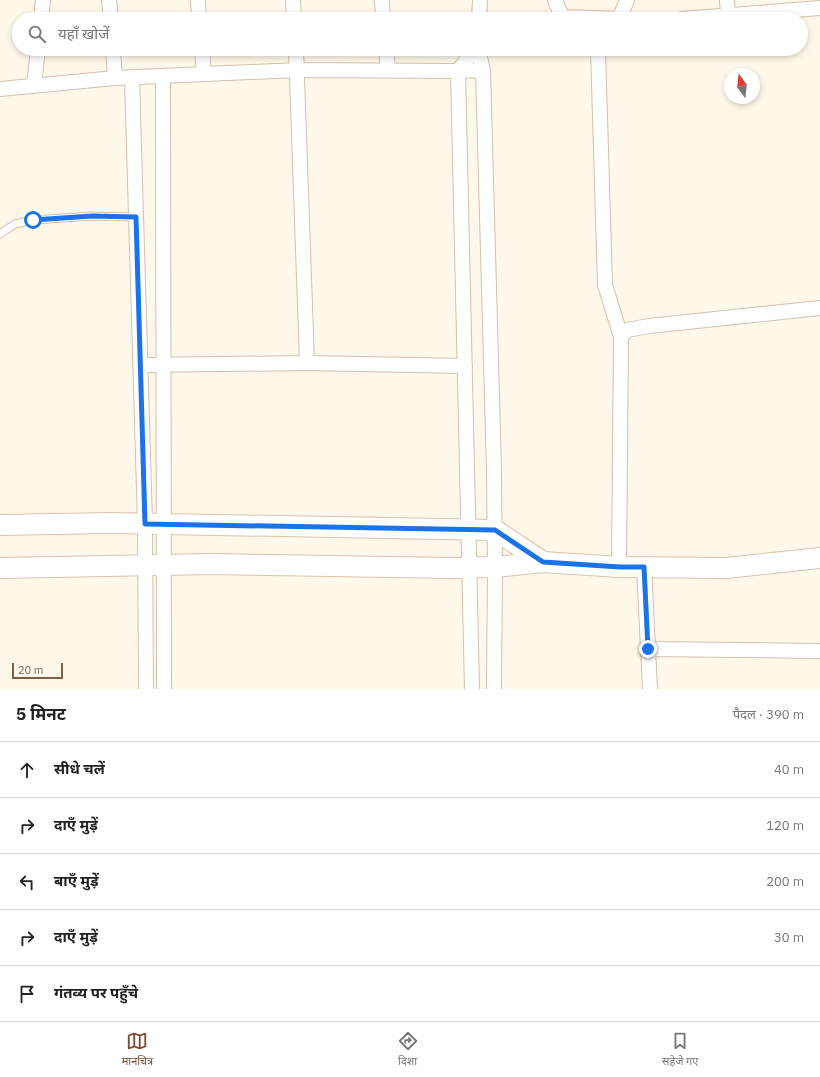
<!DOCTYPE html>
<html lang="hi">
<meta charset="utf-8">
<style>
body{margin:0;font-family:"IBM Plex Sans","Noto Sans Devanagari",sans-serif;background:#f2f2f2;color:#222}
.compass{position:absolute;left:724px;top:68px;width:36px;height:36px;border-radius:50%;background:#fff;box-shadow:0 2px 6px #0003;rotate:345deg}
.scale{position:absolute;left:12px;bottom:10px;width:51px;box-sizing:border-box;padding-left:4px;border:2px solid #7d5f49;border-top:0;font-size:11px;line-height:14px;white-space:nowrap;color:#7d5f49;-webkit-text-stroke:3px #fffbf2;paint-order:stroke}
.stop{position:absolute;width:12px;height:12px;margin:-9px;border:3px solid #1a73e8;border-radius:50%;background:#fff}
.stop.end{background:#1a73e8;border-color:#fff;box-shadow:0 1px 4px #0008}
.list{margin:0;padding:0;list-style:none}
h2{display:flex;justify-content:space-between;align-items:center;height:52px;margin:0;padding:0 16px;font-size:17px}
h2 small{font-size:13px;font-weight:400;color:#767676}
.list li{display:grid;grid-template-columns:26px 1fr auto;gap:12px;align-items:center;box-sizing:border-box;height:56px;padding:0 16px;border-top:1px solid #e0e0e0}
.list b{display:block;font-size:15px;white-space:nowrap}
.list em{font-size:13px;font-style:normal;color:#767676}
.icon{flex:none;width:22px;height:22px;fill:none;stroke:currentColor;stroke-width:2;stroke-linecap:round;stroke-linejoin:round}
.map{position:relative;flex:none;width:820px;height:689px;overflow:hidden}
.search{position:absolute;background:#fff;box-shadow:0 2px 6px #0003;left:12px;right:12px;top:12px;height:44px;display:flex;align-items:center;gap:10px;box-sizing:border-box;padding:0 14px;border-radius:22px;color:#767676;font-size:15px}
.sheet{height:332px;background:#fff}
nav{display:flex;justify-content:space-around;align-items:center;box-sizing:border-box;height:56px;border-top:1px solid #e0e0e0;background:#fff;font-size:11px;color:#767676}
nav a{display:grid;justify-items:center;gap:2px}
nav .on{color:#804932}
.map>svg:first-child{display:block}
.lines{fill:none;stroke-linecap:round;stroke-linejoin:round}
.lane-casing{stroke:#d3c0ad;stroke-width:9}
.street-casing{stroke:#d3c0ad;stroke-width:16}
.secondary-casing{stroke:#d8c3ad;stroke-width:22}
.lane{stroke:#fff;stroke-width:7}
.street{stroke:#fff;stroke-width:14}
.secondary{stroke:#fff;stroke-width:20}
.route{stroke:#1a73e8;stroke-width:5}
</style>
<div class="map">
<svg width="820" height="689" viewBox="0 0 820 689">
<rect width="100%" height="100%" fill="#fef8ea"/>
<g class="lines">
<g class="lane-casing">
<path id="lane" d="M0,234L15,224L33,220L92,216L136,217"/>
</g>
<g class="street-casing">
<path id="street" d="M109,0L111,19
M198,0L199,19
M293,0L294,19
M382,0L383,19
M555,0L562,17L624,19
M727,0L728,16
M41,19L43,0
M479,19L480,0
M619,19L627,0
M682,19L820,8
M113,49L115,78
M202,49L204,74
M296,49L307,363
M386,49L388,70
M478,49L483,70L494,470L495,571L494,689
M598,49L605,285L621,337
M163,76L164,689
M132,78L145,524L146,689
M34,86L38,49
M0,89L115,78L297,70L458,71L483,70
M140,365L307,363L465,366
M619,567L621,337L627,330L649,326L820,308
M644,567L650,689
M648,649L820,651
M472,689L458,71L475,49"/>
</g>
<g class="secondary-casing">
<path id="secondary" d="M0,525L110,523L495,530L543,562
M0,568L212,564L452,568L495,567L543,562L619,567L726,568L820,558"/>
</g>
<use href="#lane" class="lane"/>
<use href="#street" class="street"/>
<use href="#secondary" class="secondary"/>
</g>
<g class="lines">
<path class="route" d="M33,220L92,216L136,217L145,524L495,530L543,562L620,567H644L648,649"/>
</g>
</svg>
<svg class="compass" viewBox="-18 -18 36 36"><path d="M0-13l5 13h-10z" fill="#e53935"/><path d="M0 13l5-13h-10z" fill="#767676"/></svg>
<div class="scale">20 m</div>
<div class="stop" style="left:33px;top:220px"></div>
<div class="stop end" style="left:648px;top:649px"></div>
<div class="search"><svg class="icon" aria-label="search" viewBox="0 0 24 24"><circle cx="10" cy="10" r="6"/><path d="M15 15l6 6"/></svg>यहाँ खोजें</div>
</div>
<section class="sheet">
<h2>5 मिनट<small>पैदल · 390 m</small></h2>
<ul class="list">
<li><svg class="icon" aria-label="ahead" viewBox="0 0 24 24"><path d="M12 20V5M6 11l6-6 6 6"/></svg><div><b>सीधे चलें</b></div><em>40 m</em></li>
<li><svg class="icon" aria-label="right" viewBox="0 0 24 24"><path d="M7 20v-9h11M14 6l5 5-5 5"/></svg><div><b>दाएँ मुड़ें</b></div><em>120 m</em></li>
<li><svg class="icon" aria-label="left" viewBox="0 0 24 24"><path d="M17 20v-9H6M10 6l-5 5 5 5"/></svg><div><b>बाएँ मुड़ें</b></div><em>200 m</em></li>
<li><svg class="icon" aria-label="right" viewBox="0 0 24 24"><path d="M7 20v-9h11M14 6l5 5-5 5"/></svg><div><b>दाएँ मुड़ें</b></div><em>30 m</em></li>
<li><svg class="icon" aria-label="arrive" viewBox="0 0 24 24"><path d="M6 21V4h12l-3 4 3 4H6"/></svg><div><b>गंतव्य पर पहुँचे</b></div></li>
</ul>
</section>
<nav>
<a class="on"><svg class="icon" aria-label="map" viewBox="0 0 24 24"><path d="M3 6l6-2 6 2 6-2v14l-6 2-6-2-6 2zM9 4v14M15 6v14"/></svg>मानचित्र</a>
<a><svg class="icon" aria-label="directions" viewBox="0 0 24 24"><path d="M12 3l9 9-9 9-9-9zM9 14v-3h6M13 9l2 2-2 2"/></svg>दिशा</a>
<a><svg class="icon" aria-label="saved" viewBox="0 0 24 24"><path d="M7 4h10v16l-5-4-5 4z"/></svg>सहेजे गए</a>
</nav>
